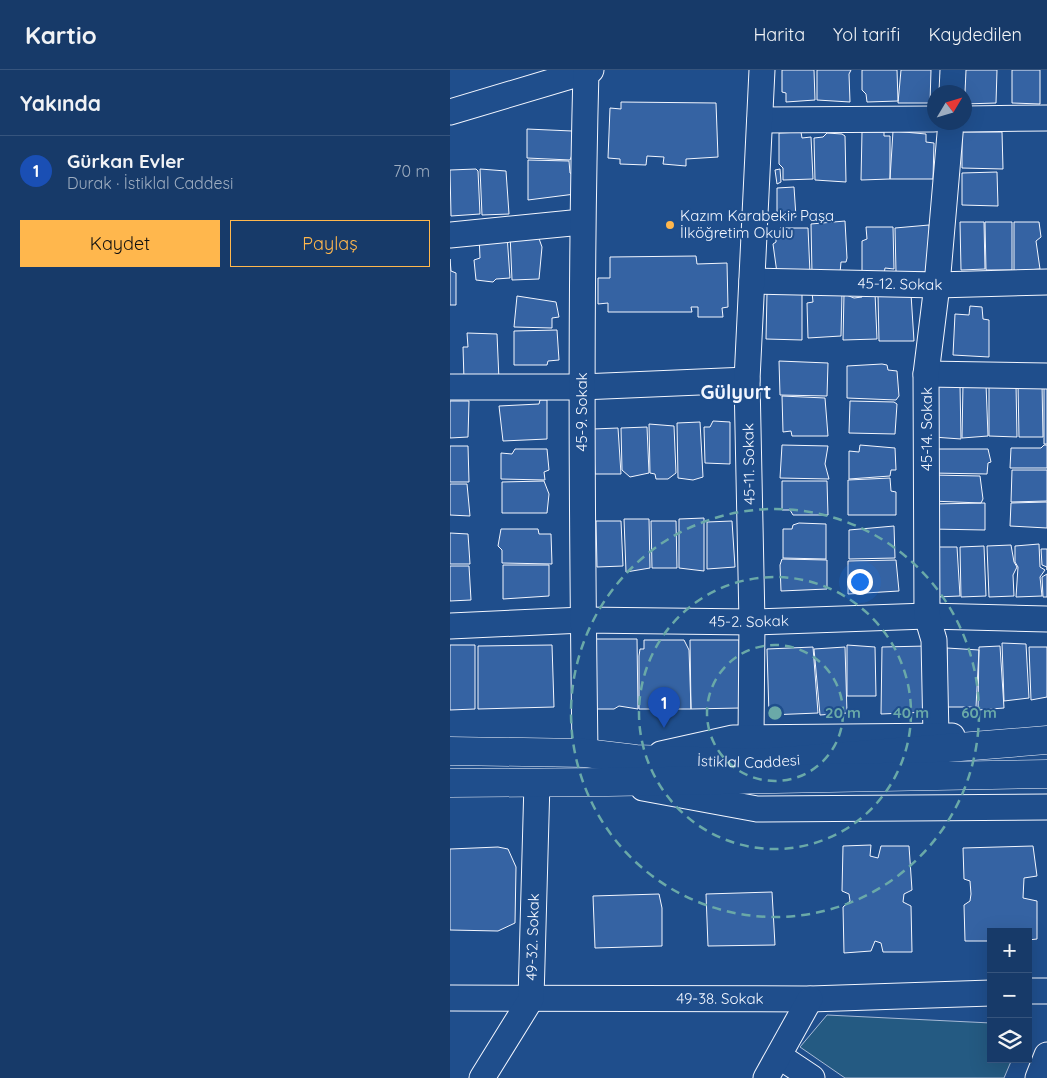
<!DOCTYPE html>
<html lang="tr">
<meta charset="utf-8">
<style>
body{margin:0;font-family:Quicksand,sans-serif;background:#244571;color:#f1f3f6}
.controls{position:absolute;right:15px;bottom:15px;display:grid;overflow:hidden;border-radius:0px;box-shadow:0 5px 20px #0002}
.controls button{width:45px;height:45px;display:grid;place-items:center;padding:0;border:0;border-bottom:1px solid #36547d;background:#173a69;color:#f1f3f6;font:25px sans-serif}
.compass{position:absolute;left:477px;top:15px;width:45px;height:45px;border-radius:50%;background:#173a69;box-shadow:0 5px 20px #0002;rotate:52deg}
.you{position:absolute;left:409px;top:511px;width:18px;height:18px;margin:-12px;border:4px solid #fff;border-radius:50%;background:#1a73e8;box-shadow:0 0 0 8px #1a73e833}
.badge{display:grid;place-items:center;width:32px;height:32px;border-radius:50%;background:#ffb74d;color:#fff;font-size:16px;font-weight:700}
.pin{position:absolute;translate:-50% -41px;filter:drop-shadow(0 1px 2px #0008)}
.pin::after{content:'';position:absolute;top:26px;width:18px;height:15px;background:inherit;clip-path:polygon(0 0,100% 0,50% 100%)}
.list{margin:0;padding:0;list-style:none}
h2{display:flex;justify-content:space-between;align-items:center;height:65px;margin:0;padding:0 20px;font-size:21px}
h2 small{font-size:16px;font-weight:400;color:#9eadc0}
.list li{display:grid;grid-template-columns:32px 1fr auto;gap:15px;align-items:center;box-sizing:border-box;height:70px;padding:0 20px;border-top:1px solid #36547d}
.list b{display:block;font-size:19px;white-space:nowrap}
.list p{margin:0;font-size:16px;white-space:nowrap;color:#9eadc0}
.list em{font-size:16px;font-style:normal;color:#9eadc0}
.actions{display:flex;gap:10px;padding:15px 20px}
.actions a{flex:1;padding:11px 0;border:1px solid #ffb74d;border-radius:0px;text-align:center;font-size:18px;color:#ffb74d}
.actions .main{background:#ffb74d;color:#111}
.icon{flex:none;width:28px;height:28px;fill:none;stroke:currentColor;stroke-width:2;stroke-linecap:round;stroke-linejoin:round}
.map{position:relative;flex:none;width:597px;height:1008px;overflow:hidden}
header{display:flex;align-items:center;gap:30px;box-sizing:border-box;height:70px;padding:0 25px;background:#173a69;border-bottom:1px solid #36547d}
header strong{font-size:24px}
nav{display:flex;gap:28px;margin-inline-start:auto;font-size:18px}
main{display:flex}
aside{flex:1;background:#173a69}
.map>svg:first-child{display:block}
.green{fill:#245a82;stroke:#a8bbd7}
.building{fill:#3563a3;stroke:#f2f6ff}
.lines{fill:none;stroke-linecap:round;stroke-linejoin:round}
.minor-casing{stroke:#f2f6ff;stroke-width:27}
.major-casing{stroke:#f2f6ff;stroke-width:29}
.minor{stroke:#1f4e8c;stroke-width:25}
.major{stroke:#1f4e8c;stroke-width:28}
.ring{fill:none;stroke:#6aa9a8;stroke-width:2.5;stroke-dasharray:9 6}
.poi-dot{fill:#ffb74d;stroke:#1f4e8c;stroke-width:2}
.labels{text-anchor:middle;stroke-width:4;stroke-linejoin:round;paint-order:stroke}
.poi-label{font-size:15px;fill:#f2f6ff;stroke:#1f4e8c;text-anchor:start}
.street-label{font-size:15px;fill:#f2f6ff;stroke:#1f4e8c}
.district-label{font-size:20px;font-weight:bold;fill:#f2f6ff;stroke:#1f4e8c}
.centre{fill:#6aa9a8;stroke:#1f4e8c;stroke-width:2.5}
.ring-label{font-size:15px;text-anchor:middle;font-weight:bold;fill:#6aa9a8;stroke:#1f4e8c;stroke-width:4;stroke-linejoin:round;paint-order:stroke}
</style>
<header>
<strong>Kartio</strong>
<nav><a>Harita</a><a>Yol tarifi</a><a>Kaydedilen</a></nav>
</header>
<main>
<aside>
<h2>Yakında<small></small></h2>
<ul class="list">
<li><span class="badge" style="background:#1a4fb4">1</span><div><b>Gürkan Evler</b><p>Durak · İstiklal Caddesi</p></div><em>70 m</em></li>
</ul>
<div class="actions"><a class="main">Kaydet</a><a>Paylaş</a></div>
</aside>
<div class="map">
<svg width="597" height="1008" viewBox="0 0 597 1008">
<rect width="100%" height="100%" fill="#1f4e8c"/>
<path class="green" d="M377,945L541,953V989H562L554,1008H395L350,977Z"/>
<path class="building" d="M332,0H364L365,30L336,32V23L332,22Z
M367,0H401L399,4L400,32L367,30Z
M412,0H447L448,31L417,32L416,24L412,20Z
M451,0H481L480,33H448Z
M510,0H547L546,33L514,34V22H509Z
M562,0H590V34L562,33Z
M171,32L266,33L268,87L236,89V96L213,94L214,87L197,86L196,95L170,94V89L158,88L160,38L171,39Z
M77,59L122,61L124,80L120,90L77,88Z
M443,61L476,64V72L484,73L483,109H440Z
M351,62L352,68L361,67L363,109L333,110V98L329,94V63Z
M412,62H434V66H440V109L411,110Z
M512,62H552L553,99L512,98Z
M377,63L392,64L395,66L396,112L365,110L364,68L373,67Z
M78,90L119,91L120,103L125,105V124L78,130Z
M26,99L28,101L30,144L1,146L0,100Z
M30,99L56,101L59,144L32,145Z
M330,99L331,112L327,114L325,100Z
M547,102L548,136L512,135V103Z
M344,117L346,147L327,146V118Z
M395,151L397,188L396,192H391L390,203H362L361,154Z
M510,152H534L535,199L511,200Z
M535,152H562V200H536Z
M564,152H589L591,167L586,171L590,199L564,201Z
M479,155L482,185L477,202H446L445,158Z
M416,157H443L444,199L435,198L434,204L412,203V171L417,169Z
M330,158H358L360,203H327L323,174L326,172V167L331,166Z
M87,163L92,177L89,209L62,210L60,164Z
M29,165H57L60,208L46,209L43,212L26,210L24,190L30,188Z
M246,186L247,194L277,193L278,237L272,238L273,247H248V237H241L242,242H158V233L148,234V208H160V187Z
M0,189L1,201L6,203V235H0Z
M352,222V270L316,269L317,223Z
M362,222L392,223L391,266L358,268L357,233L363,232Z
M414,223H425L427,269L393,270L394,224L404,228L412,227Z
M461,224L464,271H429L428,225Z
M67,226L106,232L109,247L102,248V258L64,257Z
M520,236L532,237L533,249L539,250V287L503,285L505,244L519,245Z
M107,260L109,290L98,291L97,295H64V261Z
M17,263L47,264L49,310H14L13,277H18Z
M329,291L378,293L377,326L330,325Z
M432,294L437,295L438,300L447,301L449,326L446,330L397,328V296Z
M513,314H536L538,366L512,368Z
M568,314H592L593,367H569Z
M510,315L511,369L483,367V316Z
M539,315H566L567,367L539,366Z
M594,315H597V374H594Z
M332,326L375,328L378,366H342L341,361L333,362Z
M90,330H97V369L53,371L49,336L89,334Z
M0,331H19L18,367L0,368Z
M400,331L444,332L447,334L445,364L399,363Z
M263,351L280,352V394L255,393L254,357H260Z
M250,352L253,407L243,410L228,408L227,353Z
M199,354L224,356L226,403L218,409H206L205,404L200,403Z
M197,357L199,403L180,407L172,400L171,358Z
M168,358L171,404H145L143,359Z
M332,375L378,376L375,394L379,409L330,408Z
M410,375L445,378L446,400H441L440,406L399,409V381L409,382Z
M594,375H597V398H560L561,378H591Z
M0,376H18L19,412H0Z
M65,379H97L99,400L94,402L95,410L51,409V383L62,384Z
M483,379H538L541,392L538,393L537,404L482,403Z
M562,400H597V431L561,432Z
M483,405L530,406L533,429L531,433L481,431Z
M440,408L441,421L446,422V445H398V410Z
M94,411L99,424L97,443H52V412Z
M332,411H377L378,445H343L340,440H332Z
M0,414H17L20,446L0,445Z
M597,432V458L560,456L561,433Z
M535,433V460L481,459L482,434Z
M254,448V501L229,498V449Z
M174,449H199L200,498L176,502Z
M146,451H171L173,496L147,497Z
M201,451H226L227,498H202Z
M282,451L285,497L257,499V452Z
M349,453L376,454V489L333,488V459H342L343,455Z
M444,456L445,488L399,489V460Z
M51,459H88L89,464H101L102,494L52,493V480L48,476Z
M0,463L18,464L20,494H0Z
M589,474L590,497L595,500L590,507L592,526L566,527L568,497L565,492V476Z
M561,475L564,492L567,497L563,505L564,526L539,527L537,476Z
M534,476L536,526L511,527L510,477Z
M481,477H507L510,526L486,527Z
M591,479H597V500V497L592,495Z
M332,489L377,490V519L331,521L330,495Z
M446,490L449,521L398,524V491Z
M53,495H99V526L53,529Z
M0,496H19L21,530L0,531Z
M597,504V527H593L592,507Z
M142,569H187L188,639L169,636L164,639H142Z
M194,570H234L239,580L241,639H189V586L190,579H194Z
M240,570H289L290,638L241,639Z
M552,573L576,574L579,628L554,631Z
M0,575H25V639L0,640Z
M102,575L104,637L28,639V576Z
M397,575L425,577L426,626H397Z
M477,576L478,642L431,644L432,577Z
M550,576L554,638L528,640L529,577Z
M363,577L368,643L319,645L317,579Z
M395,577L397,643L370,645L364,579Z
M579,577H597V627L581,630Z
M497,578L529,580L526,637H497Z
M421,775L420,786L428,788L431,776H459L462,820L454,824L453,832L461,836L462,882H433L431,873L425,871L421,881L394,883L393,837L400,831L399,824L392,821L393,776Z
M583,776L587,806L574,808L573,828L587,831V869L578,870V862H541V871H515L514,835L520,831L521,824L520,811L514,809L513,778Z
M48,777L58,779L66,797L65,853L48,861L0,860V779Z
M322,822L325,875L258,876L256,824Z
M209,824L212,838V876L145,878L143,826Z"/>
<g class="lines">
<g class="minor-casing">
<g id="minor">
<path d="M502,22L503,0"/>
<path d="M0,42L141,0"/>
<path d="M514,49L597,48"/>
<path d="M310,50L484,49"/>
<path d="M0,165L132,152"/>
<path id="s1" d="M302,211L487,215L597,212"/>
<path d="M476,304L597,306"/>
<path d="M0,317H131L297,310"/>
<path id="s2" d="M0,556L133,550L302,552L477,546L597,549"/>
<path d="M486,666L484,570L477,546L476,304L487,215L501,52"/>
<path d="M301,668L302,552L297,310L312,0"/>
<path d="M135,683C132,456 130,229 136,1"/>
<path d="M211,684L283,668L502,666"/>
<path d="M193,718L307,739L597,737"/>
<path d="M578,921H597"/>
<path id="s3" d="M0,928L360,929L541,923"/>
<path d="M329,986L362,1008"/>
<path id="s4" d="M32,1008L81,929L87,712"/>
<path d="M316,1008L360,929"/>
<path d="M588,1008L597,985"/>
</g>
</g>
<g class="major-casing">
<g id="major">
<path id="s5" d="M0,681L135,683L186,689L311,693L597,670"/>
<path d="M0,713L158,712L597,704"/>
</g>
</g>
<use href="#minor" class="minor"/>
<use href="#major" class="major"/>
</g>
<g class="ring">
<circle cx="325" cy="643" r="68"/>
<circle cx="325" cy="643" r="136"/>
<circle cx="325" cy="643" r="204"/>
</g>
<circle class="poi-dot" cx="220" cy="155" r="5"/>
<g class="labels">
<g class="poi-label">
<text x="230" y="151">Kazım Karabekir Paşa<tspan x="230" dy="17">İlköğretim Okulu</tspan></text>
</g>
<g class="street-label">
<text dy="5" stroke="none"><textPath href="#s1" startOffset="148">45-12. Sokak</textPath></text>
<text transform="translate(132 342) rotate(-90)" y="5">45-9. Sokak</text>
<text transform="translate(477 359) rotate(-90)" y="5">45-14. Sokak</text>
<text transform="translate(299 394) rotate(-91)" y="5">45-11. Sokak</text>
<text dy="5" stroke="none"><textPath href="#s2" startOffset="299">45-2. Sokak</textPath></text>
<text dy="5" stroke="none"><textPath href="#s5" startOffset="299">İstiklal Caddesi</textPath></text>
<text dy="5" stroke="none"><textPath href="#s4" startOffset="155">49-32. Sokak</textPath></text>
<text dy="5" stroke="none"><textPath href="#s3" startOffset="270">49-38. Sokak</textPath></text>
</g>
<g class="district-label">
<text x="286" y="329">Gülyurt</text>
</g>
</g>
<circle cx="325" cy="643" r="8" class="centre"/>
<g class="ring-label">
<text x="393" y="648">20 m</text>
<text x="461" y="648">40 m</text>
<text x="529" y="648">60 m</text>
</g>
</svg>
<div class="controls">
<button>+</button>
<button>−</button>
<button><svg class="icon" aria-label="layers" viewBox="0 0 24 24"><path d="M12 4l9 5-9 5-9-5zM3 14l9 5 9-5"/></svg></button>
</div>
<svg class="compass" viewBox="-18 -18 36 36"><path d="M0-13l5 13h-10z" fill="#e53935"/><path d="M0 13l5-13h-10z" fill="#9eadc0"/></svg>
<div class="you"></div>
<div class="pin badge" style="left:214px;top:658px;background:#1a4fb4">1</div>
</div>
</main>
